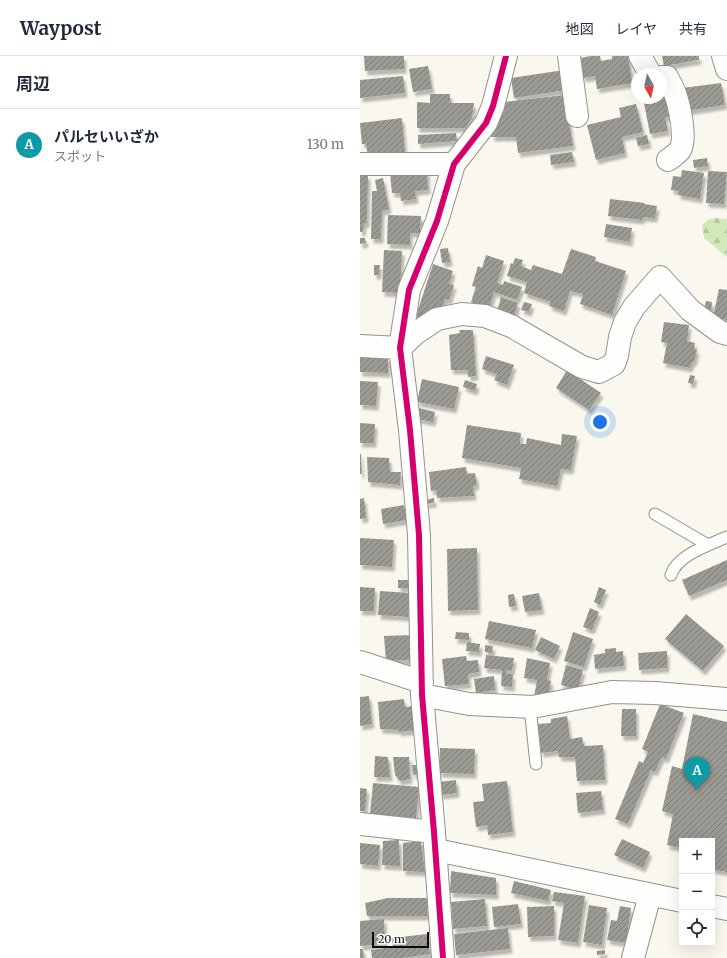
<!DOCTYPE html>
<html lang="ja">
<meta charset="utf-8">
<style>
body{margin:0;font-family:Merriweather,"Noto Sans JP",serif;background:#f2f2f3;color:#1f2937}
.controls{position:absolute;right:12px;bottom:12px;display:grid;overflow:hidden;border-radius:0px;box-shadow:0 4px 16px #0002}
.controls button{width:36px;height:36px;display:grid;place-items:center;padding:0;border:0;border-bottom:1px solid #e0e1e3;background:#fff;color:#1f2937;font:20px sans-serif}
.compass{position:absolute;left:271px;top:12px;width:36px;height:36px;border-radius:50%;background:#fff;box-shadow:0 4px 16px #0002;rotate:171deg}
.scale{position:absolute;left:12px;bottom:10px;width:57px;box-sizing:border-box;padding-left:4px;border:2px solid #0b0b0b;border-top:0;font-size:11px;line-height:14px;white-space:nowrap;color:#0b0b0b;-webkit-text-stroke:3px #fff;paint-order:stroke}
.you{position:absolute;left:240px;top:366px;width:14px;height:14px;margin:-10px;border:3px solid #fff;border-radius:50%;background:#1a73e8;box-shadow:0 0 0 6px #1a73e833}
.badge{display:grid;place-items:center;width:26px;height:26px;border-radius:50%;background:#5f5e5a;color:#fff;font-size:13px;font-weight:700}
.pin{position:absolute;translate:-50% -33px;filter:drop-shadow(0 1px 2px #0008)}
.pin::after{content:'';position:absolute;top:21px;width:14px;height:12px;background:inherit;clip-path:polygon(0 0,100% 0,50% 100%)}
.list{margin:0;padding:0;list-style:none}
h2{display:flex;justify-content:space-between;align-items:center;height:52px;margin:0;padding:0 16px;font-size:17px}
h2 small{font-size:13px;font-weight:400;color:#747a83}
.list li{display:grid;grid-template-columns:26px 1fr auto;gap:12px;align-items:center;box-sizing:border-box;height:72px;padding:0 16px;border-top:1px solid #e0e1e3}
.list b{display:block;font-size:15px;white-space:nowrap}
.list p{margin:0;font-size:13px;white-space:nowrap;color:#747a83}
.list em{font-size:13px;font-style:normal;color:#747a83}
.icon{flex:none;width:22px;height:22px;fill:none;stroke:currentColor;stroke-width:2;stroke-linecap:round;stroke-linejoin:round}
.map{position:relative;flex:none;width:367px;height:902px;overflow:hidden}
header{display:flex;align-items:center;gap:24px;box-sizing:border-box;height:56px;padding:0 20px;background:#fff;border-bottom:1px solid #e0e1e3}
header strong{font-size:19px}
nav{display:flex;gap:22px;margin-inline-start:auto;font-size:14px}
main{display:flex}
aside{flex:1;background:#fff}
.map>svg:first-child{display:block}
.forest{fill:url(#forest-firs)}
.building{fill:url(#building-hatch);filter:url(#shadow)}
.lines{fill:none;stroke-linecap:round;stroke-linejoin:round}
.service-casing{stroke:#93928d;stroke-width:13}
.minor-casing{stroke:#93928d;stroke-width:24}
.tertiary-casing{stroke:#93928d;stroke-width:24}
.service{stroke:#fefefc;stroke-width:11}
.minor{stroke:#fefefc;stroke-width:22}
.tertiary{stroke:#fefefc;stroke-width:22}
.cycleway-casing{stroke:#fff;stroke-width:8}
.cycleway{stroke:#d6006c;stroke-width:6}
</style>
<header>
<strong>Waypost</strong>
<nav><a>地図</a><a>レイヤ</a><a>共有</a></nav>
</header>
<main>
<aside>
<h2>周辺<small></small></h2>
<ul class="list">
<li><span class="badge" style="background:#0f9aa8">A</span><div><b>パルセいいざか</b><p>スポット</p></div><em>130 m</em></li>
</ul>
</aside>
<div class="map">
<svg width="367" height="902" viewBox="0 0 367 902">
<defs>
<pattern id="forest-firs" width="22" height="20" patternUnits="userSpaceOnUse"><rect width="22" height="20" fill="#d2e9ba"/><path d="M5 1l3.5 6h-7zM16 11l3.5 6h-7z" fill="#b3c69f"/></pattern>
<pattern id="building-hatch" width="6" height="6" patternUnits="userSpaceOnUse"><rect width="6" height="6" fill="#9c9a94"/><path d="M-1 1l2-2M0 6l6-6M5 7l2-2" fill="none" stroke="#7d7c77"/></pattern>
<filter id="shadow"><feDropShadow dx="2.5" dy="4.5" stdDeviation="1" flood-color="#0004"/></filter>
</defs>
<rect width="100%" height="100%" fill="#faf8ee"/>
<path class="forest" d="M355,162L367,163V201L364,199L344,182L342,169L348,164Z"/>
<path class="building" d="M4,0H44V13L5,15Z
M231,0H240L241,5L252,3V0H268L272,27L237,33L235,20L223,22L220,2Z
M302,0H339V4L304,10Z
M68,10L72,33L53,36L49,13Z
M204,14L206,34L154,42L151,22Z
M43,20L45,37L0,42V24Z
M361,27L365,49L326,55L322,32Z
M301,32L314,60L305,61L308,75L290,78L284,47H288L287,42H301Z
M70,38H90V47H114L112,61L106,72H57V46L70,47Z
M205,39L213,90L158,97L156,81H131L144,46Z
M276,48L283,76L262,81L265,97L236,104L227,69L261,61L259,52Z
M42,62L45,97L8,100L6,88H2L0,67Z
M96,77L97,85L58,88V79Z
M287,79L289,88L278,90L276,82Z
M212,96L214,106L191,109L190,99Z
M347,102L348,110L334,112L333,104Z
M67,114L68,134L55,135L56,143L41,145L40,137H32L30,117Z
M322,114L344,117L340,143L318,139L319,135L311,134L313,120L321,121Z
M348,115L367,116L364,148L346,147Z
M0,119H8L7,167H4L3,176H0Z
M23,122L29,153L22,155L21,183H11L12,135H17L15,124Z
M250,143L285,147L284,148L297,150L295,162L283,161L282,164L248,160Z
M28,159L61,160L60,177H50V189L27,188Z
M246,168L272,172L270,186L244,181Z
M0,182H5L6,187L0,188Z
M88,192L90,206L82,207L80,193Z
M211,193L236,201L235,205L266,215L252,259L220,248L223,238L210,235L204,255L189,250L191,246L164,237L167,226L147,220L151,207L153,208L155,202L163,204L161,210L171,214L173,209L202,218Z
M24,194L42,195L40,237L22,236Z
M126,199L144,205L137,227L143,229L144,225L162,231L157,244L134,236L129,252L111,246L116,231L112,230L118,210L122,212Z
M73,208L93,215L89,228L94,229L89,244L85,243L83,249L65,264L56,260Z
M14,209H20L19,219H14Z
M359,233L367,234V264L353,261Z
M141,241L158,247L154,261L137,256Z
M346,245L352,246L351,256L344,254Z
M164,246L172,248L169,256L161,254Z
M304,266L329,269L327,285L335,287L334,293L337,294L334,306H332L330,312L303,307L307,287L301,286Z
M99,274H113L116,320L108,321V314H91L89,279L100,277Z
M0,300L28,301V317L0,316Z
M126,300L154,309L147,329L134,324L137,318L122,313Z
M207,314L241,337L229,354L196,332Z
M330,319L335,320L333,328L328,327Z
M62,323L99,331L94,353L57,346Z
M105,324L117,328L115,335L103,331Z
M0,325L18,326L16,350L0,349Z
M59,352L75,356L73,366L57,363Z
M0,367L15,368L14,387H0Z
M107,369L161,377L160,388H166L167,382L201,389L202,378L217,380L211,414L201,413L197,430L159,423L161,412L102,402Z
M0,398H1L2,418H0Z
M7,401L29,402L30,416H41L40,429L8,426Z
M106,411L107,418L115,417L117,429L113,430L114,440L77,442V434L71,435L69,416Z
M4,442L6,462L0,463V443Z
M74,442V447L66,448L65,444Z
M44,449L47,464L23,468L21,453Z
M0,482L34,484L32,511L0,509Z
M117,492L118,554L88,555L87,493Z
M367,504V524L329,540L322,524Z
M38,524H50V532H38Z
M0,531L15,532L14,555H0Z
M239,531L246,534L240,549L234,546Z
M20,535L50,537L48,561L18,559Z
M179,537L182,554L165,556L162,540Z
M154,538L156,550L149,551L148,539Z
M230,552L239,556L232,574L223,571Z
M326,558L364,590L343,615L305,583Z
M129,565L176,574L172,592L125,583Z
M96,576L109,577V584L95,583Z
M213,576L233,583L224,611L204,605Z
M51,579L52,604L26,605L24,580Z
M181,581L200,590L194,603L175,594Z
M107,586L120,588L119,596L106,595Z
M125,589L133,590L132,597L125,596Z
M256,592V596L263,595L264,610L235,613L234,599L245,597V593Z
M307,595V612L279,614L278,597Z
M126,599L154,602L152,615L147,614L146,618H153L152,631L141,630L142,614L124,612Z
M106,600L107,605L118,604L119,616L108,618L109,628L85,630L82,603Z
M167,602L190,607L187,624L191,625L188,641H174L177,624L164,622Z
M206,609L223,614L218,634L201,629Z
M134,620L135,634L116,637L114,623Z
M9,640L12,668L0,670V641Z
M44,643L45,651L53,650L56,674L39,676V674L20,673L18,646Z
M300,648L324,657L306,703L302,701L295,716L291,714L268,768L255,763L279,705L283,707L288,696L282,693Z
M262,653H276V680H261Z
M333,658L367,666V816L352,813V785H322V792L307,789L313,758L302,755L312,710L322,713Z
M207,660L210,683L222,681L224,690L243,689L245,724L217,725L215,701H199L198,695L181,697L178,668L191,667V663Z
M80,692L115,693L114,718L79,717Z
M15,700L28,701L30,721H14Z
M33,701H49L50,723L40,725L35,719Z
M52,709H56L58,718L53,719Z
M96,724L97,737L81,739L79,726Z
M147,725L153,776L128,779L127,769L116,771L113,746L124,745L122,728Z
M13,727L59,731L56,762L10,758Z
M0,732L7,733L5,755H0Z
M241,735L243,754L218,757L216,737Z
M262,783L290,796L283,812L254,799Z
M39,784L40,810L22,809L23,785Z
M61,785L65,816L43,815V787Z
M0,787L20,789L18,810L0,808Z
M91,815L136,822V839L90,837Z
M154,825L191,834L188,845L151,837Z
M194,836L225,840L218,887L198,884L204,847L192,845Z
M28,842H67V860H7L5,847Z
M125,843L127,870L93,873L91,846Z
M158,848L161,868L134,871L132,851Z
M229,849L247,852L242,889L223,886Z
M194,850V880L168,881L167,851Z
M260,850L271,852L266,887L247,884L251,864L257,865Z
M24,863L25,888L0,890V865Z
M148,872L150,893L96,899L94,878Z
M67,878L70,898L43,902H12L11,894L33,891L32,882Z
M0,893H3L4,902H0Z
M245,894V898L237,899V895Z"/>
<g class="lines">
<g class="service-casing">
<path id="service" d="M295,458L348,489
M311,519C317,499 349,489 367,481
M170,651L176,708"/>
</g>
<g class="minor-casing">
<path id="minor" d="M209,0L217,60
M280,0L290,18
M363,0L367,13
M301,21H307C309,25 312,30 314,35C319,47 327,82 320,94C317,98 312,101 308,104
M0,108H94
M0,290L40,292L56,277L77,263L102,258L125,260L151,270L222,311L239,316L254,308L257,300L260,281L265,266L274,251L300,221L330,254L360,276L367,278
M0,606L62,626
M62,639L109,648L172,651L252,636L295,637L367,643
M0,768L74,776
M83,902L74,776L62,639L59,479L50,374L40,292L49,234L77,165L94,108L126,67L133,50L146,0
M273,902L290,839"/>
</g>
<g class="tertiary-casing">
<path id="tertiary" d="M76,794L322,845
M352,850L367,853"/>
</g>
<use href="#service" class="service"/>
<use href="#minor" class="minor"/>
<use href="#tertiary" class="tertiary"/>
<g class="cycleway-casing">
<path id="cycleway" d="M83,902L74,776L62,639L59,479L50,374L40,292L49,234L77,165L94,108L126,67L133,50L146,0"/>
</g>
<use href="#cycleway" class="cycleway"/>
</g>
</svg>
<div class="controls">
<button>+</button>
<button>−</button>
<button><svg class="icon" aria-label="locate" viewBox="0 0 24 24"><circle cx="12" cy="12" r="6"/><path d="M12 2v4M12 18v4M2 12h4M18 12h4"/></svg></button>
</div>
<svg class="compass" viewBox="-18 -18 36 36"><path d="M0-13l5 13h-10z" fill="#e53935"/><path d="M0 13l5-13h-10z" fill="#747a83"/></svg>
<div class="scale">20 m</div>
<div class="you"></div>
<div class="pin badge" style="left:337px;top:734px;background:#0f9aa8">A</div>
</div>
</main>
